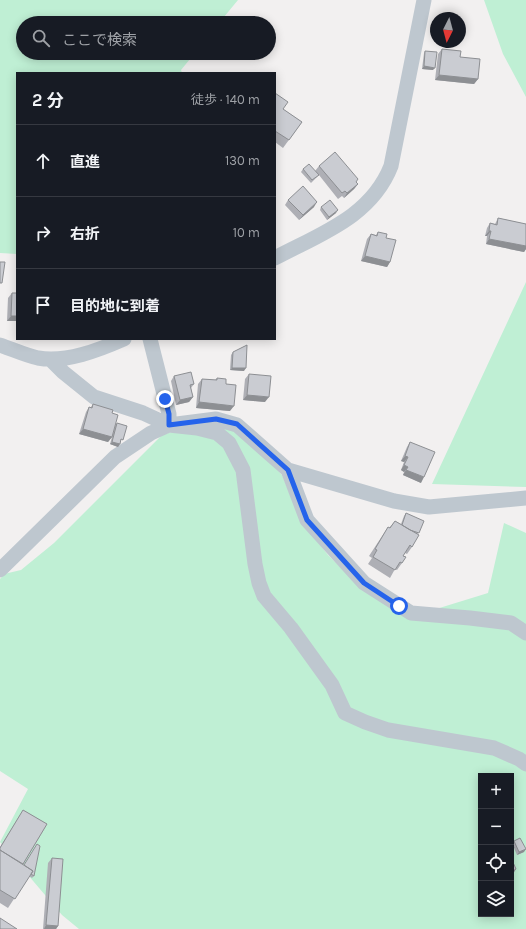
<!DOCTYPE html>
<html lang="ja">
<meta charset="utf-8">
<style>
body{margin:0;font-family:Karla,"Noto Sans JP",sans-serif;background:#242831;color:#f1f3f6}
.controls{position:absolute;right:12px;bottom:12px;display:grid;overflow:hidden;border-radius:0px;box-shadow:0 2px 10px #0003}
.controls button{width:36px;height:36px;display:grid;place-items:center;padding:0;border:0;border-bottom:1px solid #363941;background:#171b24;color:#f1f3f6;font:20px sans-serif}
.compass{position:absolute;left:430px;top:12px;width:36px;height:36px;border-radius:50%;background:#171b24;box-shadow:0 2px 10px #0003;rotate:186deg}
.stop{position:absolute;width:12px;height:12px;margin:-9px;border:3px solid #2563eb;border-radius:50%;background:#fff}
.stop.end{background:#2563eb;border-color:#fff;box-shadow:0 1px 4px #0008}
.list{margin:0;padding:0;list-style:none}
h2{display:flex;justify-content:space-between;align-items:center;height:52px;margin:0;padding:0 16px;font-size:17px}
h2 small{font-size:13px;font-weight:400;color:#9ea1a6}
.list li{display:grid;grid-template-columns:26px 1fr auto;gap:12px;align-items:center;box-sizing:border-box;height:72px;padding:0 16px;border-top:1px solid #363941}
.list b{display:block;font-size:15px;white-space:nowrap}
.list em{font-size:13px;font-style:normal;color:#9ea1a6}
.icon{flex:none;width:22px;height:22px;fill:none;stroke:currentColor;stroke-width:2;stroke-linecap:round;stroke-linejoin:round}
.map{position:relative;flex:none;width:526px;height:929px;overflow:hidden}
.search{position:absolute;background:#171b24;box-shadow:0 2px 10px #0003;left:16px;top:16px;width:260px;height:44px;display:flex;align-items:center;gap:10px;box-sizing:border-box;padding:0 14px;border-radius:22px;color:#9ea1a6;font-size:15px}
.panel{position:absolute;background:#171b24;box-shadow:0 2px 10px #0003;left:16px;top:72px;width:260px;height:268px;border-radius:0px}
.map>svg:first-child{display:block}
.green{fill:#bfefd4;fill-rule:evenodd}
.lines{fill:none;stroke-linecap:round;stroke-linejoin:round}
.minor{stroke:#bec7cf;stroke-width:15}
.wall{fill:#aeafb5}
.shaded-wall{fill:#8d8f93}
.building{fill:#caccd2;stroke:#8d8f93}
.route{stroke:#2563eb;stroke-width:5}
</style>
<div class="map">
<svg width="526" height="929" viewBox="0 0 526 929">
<rect width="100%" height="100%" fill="#f2f0f0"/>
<path class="green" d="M0,0H238L219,23H23V53H195L181,70L182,73H17V254L0,253Z
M484,0H526V97L503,54Z
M526,282V487L432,484Z
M202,423L232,428L268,459L282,475L300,519L328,555L364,590L407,618L488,593L504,523L526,533V929H79L62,915L0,842L28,789L0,771V579L4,574L21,570L54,543L162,435ZM481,776H511V914H481Z"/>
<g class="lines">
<path class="minor" d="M275,258C320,234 371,217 391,166L424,0
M150,339L169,414V425
M0,345C12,349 25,355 38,358C66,363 99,350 124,339
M50,359L63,372L94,397L143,413L169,425L197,428L217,433L229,443L243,470L255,564L259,583L264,596L291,628L332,685L345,713L365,722L388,730L494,748L519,759L526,764
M288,470L394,501L429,507L526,498
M0,570L115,457L151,433L169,425L216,419L237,425L288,470L307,520L364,583L411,613L470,618L511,623L526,633"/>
</g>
<path class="wall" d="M442,49L460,57L478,79L474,84L435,80L438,54Z
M425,51L433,70L422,69L424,53Z
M275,93L283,109L302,122L283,148L275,142Z
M319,166L356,183L358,184L354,189L344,198L342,196L338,199L319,175L311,183L301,172L303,169L315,171Z
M288,200L314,207L299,220L285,205Z
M321,207L336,213L327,220L320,210Z
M498,218L526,224V249L524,252L486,244L487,236H485L487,228L490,223L495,224Z
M378,232L386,238L390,262L387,267L361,261L367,239L371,234L376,235Z
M12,293L17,321H7L8,298Z
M233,352L244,371L230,370L231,355Z
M249,374L265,402L243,400L245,379Z
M174,376L194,384L191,388L193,397L189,402L176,405L171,381Z
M217,378L226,384L230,411L196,408L198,384L202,379L215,380Z
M93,404L112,437L108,442L79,434L86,412L89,407H91Z
M117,423L121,442H120L118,447L110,444L115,426Z
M410,442L421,483L403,475L404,472L401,470L404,462L401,461L407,447Z
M406,513L418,534L412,547L407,554L405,553L403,556L402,563L397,570L395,569L390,578L368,564L372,558L369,556L388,527L389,528L395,521L401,524L404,516Z
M23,810L47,824L23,865L34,876L32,878L29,876L8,908L0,903V847Z
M514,841L524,852L517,855L514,848L511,852L512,843Z
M52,858L58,926L56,929H43L48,863Z"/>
<path class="shaded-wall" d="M424,66L435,68L433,70L422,69Z
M439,75L478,79L474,84L435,80Z
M358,184L354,189L344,198L347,193Z
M317,202L314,207L299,220L303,215Z
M338,210L336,213L327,220L329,217Z
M489,231H491L487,236H485Z
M489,239L526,246V249L524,252L486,244Z
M365,256L390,262L387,267L361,261Z
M11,316H17V321H7Z
M232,368H246L244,371L230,370Z
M247,395L269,397L265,402L243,400Z
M193,397L189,402L176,405L180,400Z
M199,402L234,406L230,411L196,408Z
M83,429L112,437L108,442L79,434Z
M112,442L120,444L118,447L110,444Z
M405,456L408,457L404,462L401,461Z
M404,465L408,467L404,472L401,470Z
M406,470L424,477L421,483L403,475Z
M526,849L524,852L517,855L519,852Z
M516,869L513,874L511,875V872Z
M46,925L58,926L56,929H44Z"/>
<path class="building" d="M442,49L461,51L460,57L480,59L478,79L439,75Z
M425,51L437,52L435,68L424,66Z
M275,93L288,102L283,109L302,122L289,140L275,131Z
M335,152L358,179L356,182L358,184L347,193L345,191L342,193L319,166Z
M309,164L319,175L312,180L303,169Z
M303,186L317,202L303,215L288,200Z
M330,200L338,210L329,217L321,207Z
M498,218L526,224V246L489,239L491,231H489L490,223L497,225Z
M378,232L387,234L386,238L396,240L390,262L365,256L371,234L377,236Z
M0,262H5L2,283H0Z
M12,293H17V316H11Z
M247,345L246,368H232L233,352Z
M191,372L194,384L190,385L193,397L180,400L174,376Z
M249,374L271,376L269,397L247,395Z
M217,378L226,379V384L236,385L234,406L199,402L202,379L217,380Z
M93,404L113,410L112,413L118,415L112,437L83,429L89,407L92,408Z
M117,423L127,426L123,440L121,439L120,444L112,442Z
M410,442L435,452L424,477L406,470L408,467L404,465L408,457L405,456Z
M406,513L424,521L419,533L410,530L402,525Z
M395,521L419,535L412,547L410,545L403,556L406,557L402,563L400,562L395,570L373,557L377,550L375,549L388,527L390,528Z
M23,810L47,824L23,864L0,850V848Z
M520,838L526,849L519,852L514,841Z
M511,841L514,848L511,849Z
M37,844L40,846L34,876L31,874L33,871L24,865Z
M0,850L33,871L15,899L0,890Z
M52,858L63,859L58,926L46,925Z
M511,858L516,869L511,872Z
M0,918L17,929H0Z"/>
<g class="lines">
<path class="route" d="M165,399L169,414V425L216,419L237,424L288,470L307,520L364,583L399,606"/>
</g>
</svg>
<div class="controls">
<button>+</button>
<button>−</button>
<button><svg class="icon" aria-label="locate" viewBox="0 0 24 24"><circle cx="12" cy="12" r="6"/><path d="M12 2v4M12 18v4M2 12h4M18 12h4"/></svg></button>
<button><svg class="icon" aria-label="layers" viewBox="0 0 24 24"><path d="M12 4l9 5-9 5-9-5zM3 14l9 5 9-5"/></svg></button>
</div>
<svg class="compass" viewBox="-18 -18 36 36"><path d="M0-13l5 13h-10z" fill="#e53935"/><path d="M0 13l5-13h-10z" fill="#9ea1a6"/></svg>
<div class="stop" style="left:399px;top:606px"></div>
<div class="stop end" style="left:165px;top:399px"></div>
<div class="search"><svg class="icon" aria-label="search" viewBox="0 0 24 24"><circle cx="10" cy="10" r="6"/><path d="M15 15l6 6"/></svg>ここで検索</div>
<section class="panel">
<h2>2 分<small>徒歩 · 140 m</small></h2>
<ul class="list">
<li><svg class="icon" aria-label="ahead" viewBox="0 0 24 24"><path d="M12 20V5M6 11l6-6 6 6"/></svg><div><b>直進</b></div><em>130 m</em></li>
<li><svg class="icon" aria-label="right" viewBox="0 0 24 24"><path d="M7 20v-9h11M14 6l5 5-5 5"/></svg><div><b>右折</b></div><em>10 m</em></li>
<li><svg class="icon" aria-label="arrive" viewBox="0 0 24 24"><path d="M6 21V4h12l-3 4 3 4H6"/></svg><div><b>目的地に到着</b></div></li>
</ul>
</section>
</div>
